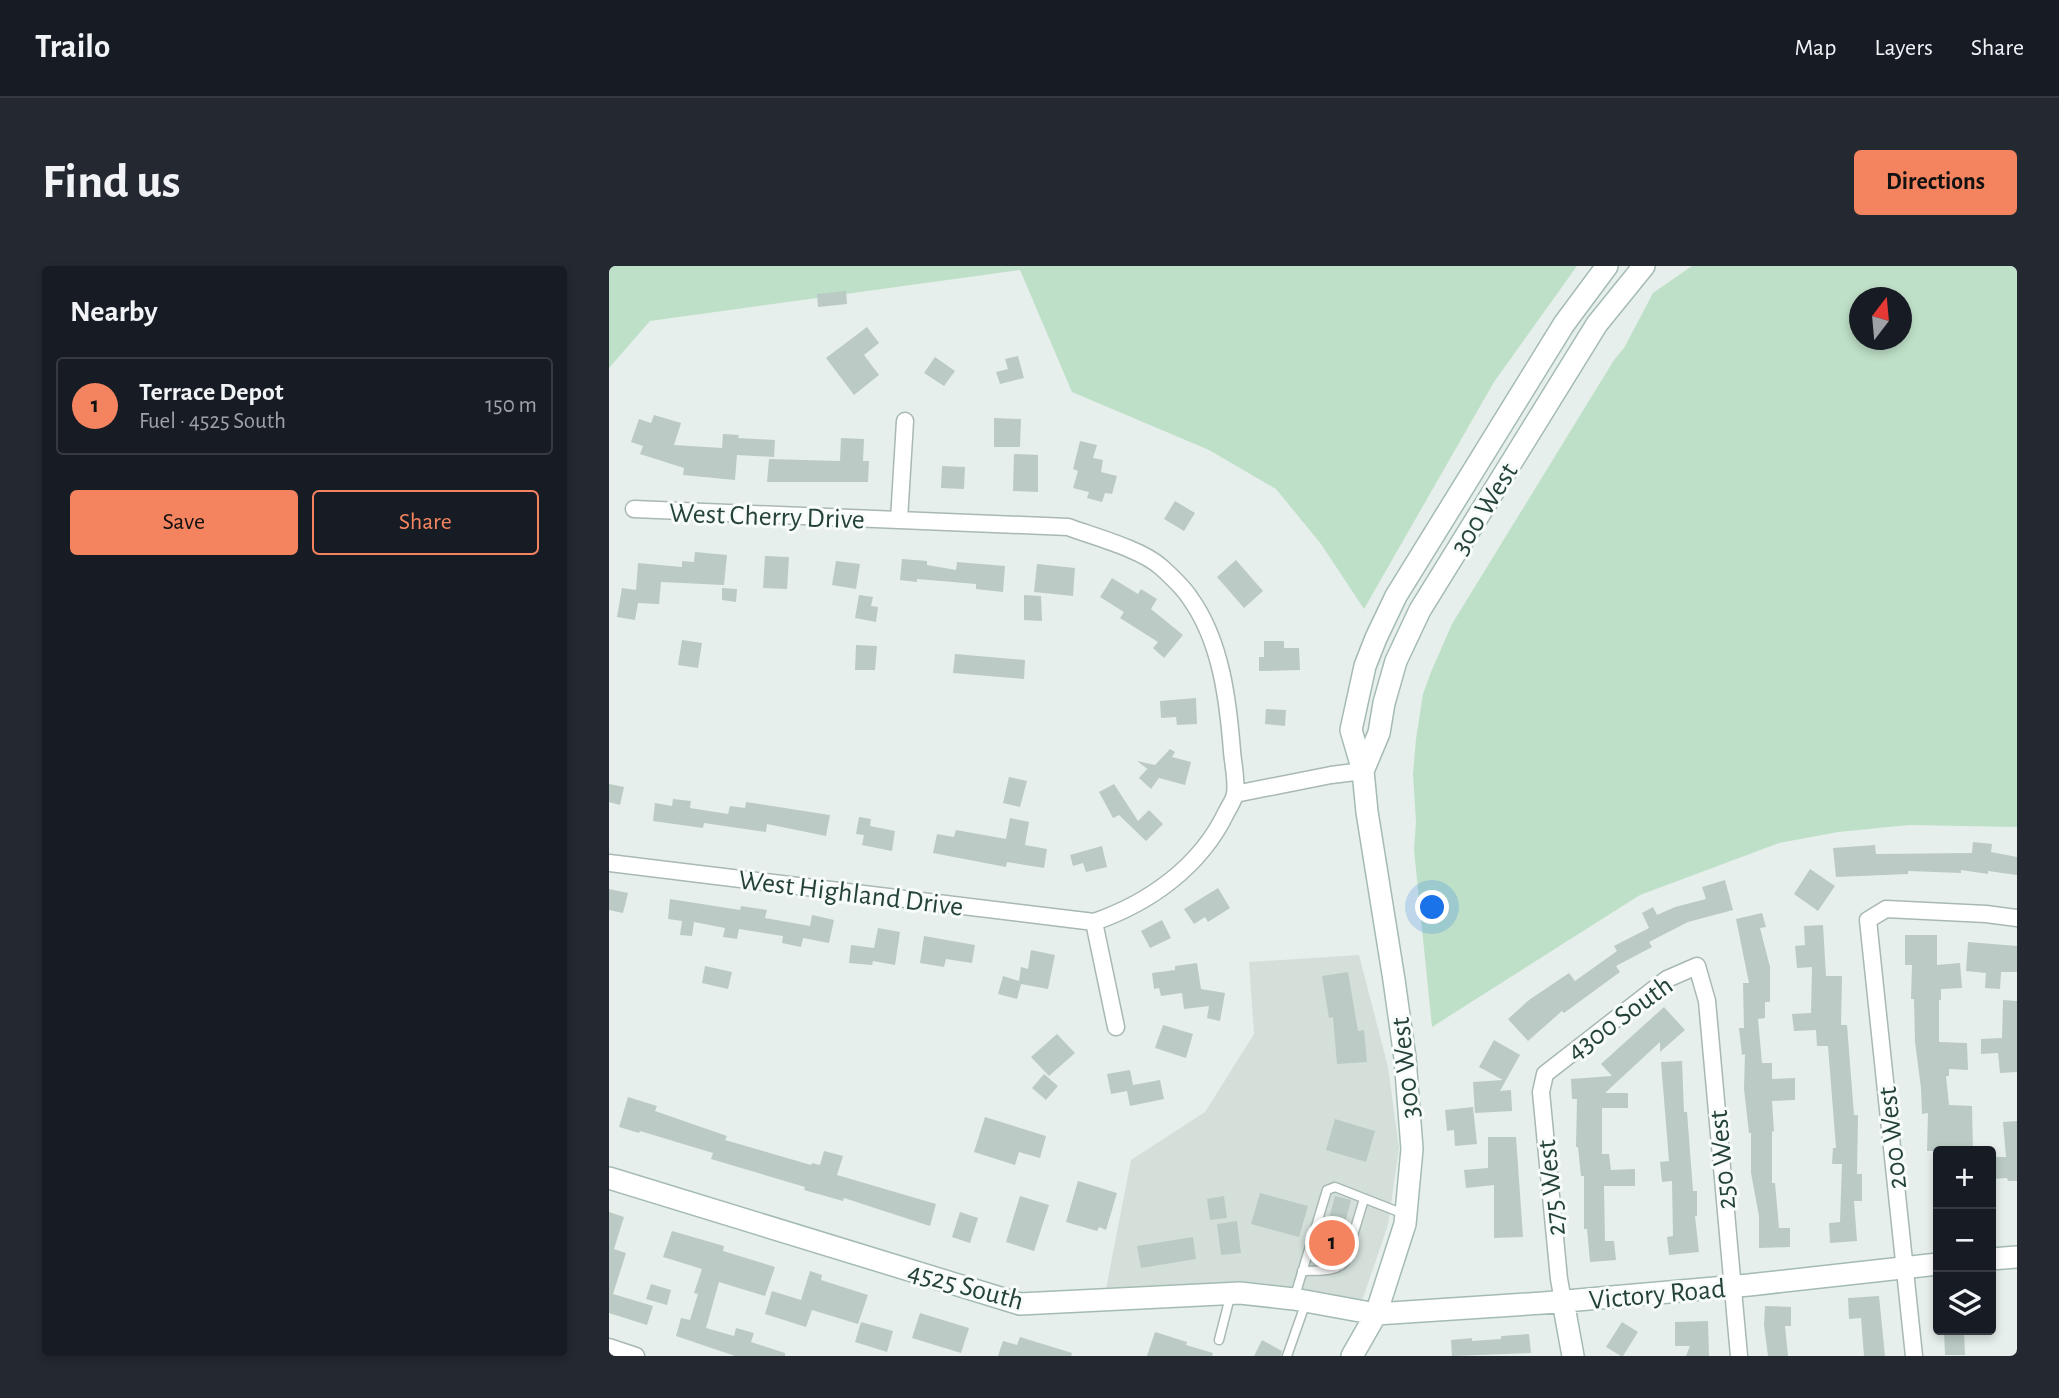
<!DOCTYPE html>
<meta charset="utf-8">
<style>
body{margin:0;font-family:"Alegreya Sans",sans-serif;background:#242831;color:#f1f3f6}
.controls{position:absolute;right:21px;bottom:21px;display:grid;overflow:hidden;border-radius:7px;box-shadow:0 4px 10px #0003}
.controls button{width:63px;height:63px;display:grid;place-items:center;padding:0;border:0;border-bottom:2px solid #363941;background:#171b24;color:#f1f3f6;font:35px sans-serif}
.compass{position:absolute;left:1240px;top:21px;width:63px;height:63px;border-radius:50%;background:#171b24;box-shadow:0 4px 10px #0003;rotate:16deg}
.you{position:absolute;left:824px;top:642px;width:24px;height:24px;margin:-18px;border:5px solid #fff;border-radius:50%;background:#1a73e8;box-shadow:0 0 0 10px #1a73e833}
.badge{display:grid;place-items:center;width:46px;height:46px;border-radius:50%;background:#f4845f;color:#111;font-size:23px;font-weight:700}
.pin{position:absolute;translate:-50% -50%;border:4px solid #fff;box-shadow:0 2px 7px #0006}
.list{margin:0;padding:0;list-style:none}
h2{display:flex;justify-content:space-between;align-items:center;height:91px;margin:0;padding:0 28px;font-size:30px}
h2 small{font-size:23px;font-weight:400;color:#9ea1a6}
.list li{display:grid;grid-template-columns:46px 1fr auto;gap:21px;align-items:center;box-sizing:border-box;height:98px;margin:0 14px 14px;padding:0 14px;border:2px solid #363941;border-radius:7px}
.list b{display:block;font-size:26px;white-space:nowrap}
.list p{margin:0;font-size:23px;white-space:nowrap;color:#9ea1a6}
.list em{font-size:23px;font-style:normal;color:#9ea1a6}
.actions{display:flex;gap:14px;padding:21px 28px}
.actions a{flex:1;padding:16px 0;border:2px solid #f4845f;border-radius:7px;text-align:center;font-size:24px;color:#f4845f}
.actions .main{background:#f4845f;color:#111}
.icon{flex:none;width:38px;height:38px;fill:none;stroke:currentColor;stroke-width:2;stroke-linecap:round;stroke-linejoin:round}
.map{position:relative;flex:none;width:1408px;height:1090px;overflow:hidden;border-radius:7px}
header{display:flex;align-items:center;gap:42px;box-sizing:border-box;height:98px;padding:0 35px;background:#171b24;border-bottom:2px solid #363941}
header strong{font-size:33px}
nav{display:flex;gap:38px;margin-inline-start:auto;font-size:24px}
.intro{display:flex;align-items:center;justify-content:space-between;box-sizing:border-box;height:168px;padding:0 42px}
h1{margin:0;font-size:49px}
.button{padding:18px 32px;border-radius:7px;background:#f4845f;color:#111;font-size:24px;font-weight:700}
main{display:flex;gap:42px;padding:0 42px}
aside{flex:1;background:#171b24;border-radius:7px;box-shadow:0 4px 10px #0003}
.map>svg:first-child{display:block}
.built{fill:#d4dfda}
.green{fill:#bfe0c8;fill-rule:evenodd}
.building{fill:#bbcac4}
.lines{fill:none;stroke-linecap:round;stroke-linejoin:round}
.lane-casing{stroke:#a8b8b2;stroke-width:11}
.street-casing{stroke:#a8b8b2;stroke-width:19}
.secondary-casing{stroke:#a4bbb3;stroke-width:24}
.lane{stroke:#fff;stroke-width:8}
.street{stroke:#fff;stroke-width:16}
.secondary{stroke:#fff;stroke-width:21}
.labels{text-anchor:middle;stroke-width:6;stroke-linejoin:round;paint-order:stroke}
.street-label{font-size:28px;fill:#24423a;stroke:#f7fbf9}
</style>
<header>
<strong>Trailo</strong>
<nav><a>Map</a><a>Layers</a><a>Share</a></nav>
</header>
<div class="intro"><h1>Find us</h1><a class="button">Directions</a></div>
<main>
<aside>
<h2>Nearby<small></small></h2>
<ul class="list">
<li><span class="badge">1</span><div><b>Terrace Depot</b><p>Fuel · 4525 South</p></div><em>150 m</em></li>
</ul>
<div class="actions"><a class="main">Save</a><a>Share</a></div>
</aside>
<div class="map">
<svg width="1408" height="1090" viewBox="0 0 1408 1090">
<rect width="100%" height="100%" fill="#e6efeb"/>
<path class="built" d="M750,689L779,801L790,882L779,959L753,1035L632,1017L496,1028L522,894L596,846L645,768L640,696Z"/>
<path class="green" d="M0,0H968L885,116L755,343L712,278L667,223L600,184L463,126L411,4L41,55L0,102Z
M1083,0H1408V561L1300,559L1229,566L1170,577L1031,629L823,761L805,584L807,556L804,508L807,473L814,428L822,406L843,358L1005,94L1015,82L1044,27ZM1251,32H1293V74H1251Z"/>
<path class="building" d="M237,25L238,38L209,41L208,28Z
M258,61L270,77L255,89L270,109L245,129L217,92Z
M409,90L415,112L391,118L387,106L399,103L396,93Z
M326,91L346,105L335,120L315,107Z
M45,149L72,157L65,179L113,182L114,168L130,169L129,172L166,174L165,191L128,189L126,214L74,209L75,202L31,188L34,180L22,176L30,153L42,157Z
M385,152L412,153L411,181H385Z
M232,172L255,173L254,195H260L259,216H158L160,193L231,195Z
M471,175L488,179L484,192L494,194L492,206L508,210L503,228L496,227L493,236L478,232L480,226L464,222L469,205L464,203Z
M405,188L429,189V226L404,225Z
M333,200L356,201L355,223L332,222Z
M566,235L586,247L575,265L555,253Z
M86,286L118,289L115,319L52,316L50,338L29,337L26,354L8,351L13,322L27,324L29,297L73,301V295L85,296Z
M156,290L180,291L178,323L154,322Z
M293,293L318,295V299L347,304L348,296L396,300L394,326L367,323V318L308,313V316L291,314Z
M627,294L654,325L635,342L608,311Z
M227,295L251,298L247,323L223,319Z
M428,298L466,302L464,330L425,326Z
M503,312L529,328L532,323L548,333L542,343L574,369L555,392L544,382L549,376L511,352L515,346L491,331Z
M113,322L128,323L127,336L113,334Z
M250,329L264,331L262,340L269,341L267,356L246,352Z
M415,329L432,330L433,355L415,354Z
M73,374L93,377L89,402L69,399Z
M655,375H675V382H690L691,404L650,405V391H655Z
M247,379L268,380L266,404H246Z
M346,388L416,394L415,413L344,407Z
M587,432L588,458L568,459L567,451L552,452L551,435Z
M657,443L677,444L676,460L656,458Z
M561,483L566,486L563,491L582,496L576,519L550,512L542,523L530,512L538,503L541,505L528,495L546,499Z
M400,511L418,515L411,541L394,537Z
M0,518L15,521L11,539L0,536Z
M505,518L529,555L540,544L554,558L537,575L510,549L504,552L490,526Z
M64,533L82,535L81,542L119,548L121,540L136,542L137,536L221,549L217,570L158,558L157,566L95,557L94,562L44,555L46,537L63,540Z
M250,551L262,553L261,560L286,565L283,585L253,579L255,569L247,568Z
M401,552L420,556L416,579L438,583L435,602L398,596L397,601L324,587L328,568L345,571L347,564L397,573Z
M1364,576L1383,578L1382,586L1408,591V609L1379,605V608L1352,604V607L1299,605V608L1227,611L1224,582L1266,579L1267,588L1363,587Z
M493,580L498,601L477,606L474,597L464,600L461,589Z
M1201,603L1226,620L1209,645L1185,628Z
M1116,614L1124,644L1079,656L1040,676L1043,681L1007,700L1011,706L955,747L953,745L919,775L899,753L920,734L960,707L966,715L1008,685L1005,680L1040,662L1033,647L1044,641L1048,649L1066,641L1097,633L1093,621Z
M609,622L621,642L599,656L596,651L585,658L575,643Z
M0,623L19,627L14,647L0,644Z
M61,633L131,644L132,640L158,644L156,652L201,660L203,649L225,654L220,677L194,672L192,681L173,677L174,670L130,663L128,673L114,671L116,662L85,656L83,670L71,669L73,655L59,653Z
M1153,647L1157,661L1151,662L1161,701V736H1156V752L1149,753L1153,797H1163V813L1186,812V834L1163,835L1165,865L1163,866V917H1166L1170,962H1181V981L1150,982V950L1142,907V867H1140L1135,823L1136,788L1133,789L1130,762H1135L1134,717H1140L1127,653Z
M553,654L562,672L541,682L532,665Z
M1214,659L1217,710H1233L1232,759H1238L1245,849H1249L1248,908H1253V935H1245L1248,975L1221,977L1220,957L1231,956L1233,898H1223L1224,882H1227L1219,780H1208L1207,764L1185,765L1183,748L1202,747L1203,701L1188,702L1186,680L1196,679L1195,660Z
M269,662L291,666L286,699L264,695L263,699L240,697L242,679L265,682Z
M1296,669H1328V699L1351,697L1353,722L1332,723V734H1330V776L1358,777L1359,804L1340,803V810H1337L1340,839L1363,840L1364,885H1318L1319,847L1313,848L1312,822L1306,776L1305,733H1302L1303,699H1296Z
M315,670L366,679L363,697L337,693L335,701L311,697Z
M1359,676L1408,680V706H1392L1391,723L1376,722L1377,707L1357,705Z
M422,684L446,689L439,723L412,718L408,733L389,728L394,710L410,715L412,701L419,703Z
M588,697L592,723L616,727L611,755L598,752L600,740L575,743L573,727L552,730L550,722L545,723L543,707L566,704V700Z
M96,700L123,706L119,723L93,717Z
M739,706L749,765L755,764L758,796L728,798L724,751L720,752L713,710Z
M1394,734L1408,735V806L1391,807L1389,787L1372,788V773L1393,772Z
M1055,741L1076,764L1051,786V776L996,827H1019V842H993V888H1000L1002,904L1026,903V920H995L996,975H1005L1007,994L981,996L978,963H975V910H972L969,881H967L968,833H963L962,813L1003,810L992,798Z
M554,759L584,768L577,792L546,782Z
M448,768L466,787L440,810L422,791Z
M885,774L911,789L891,825L902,824L903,845L866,847L864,816L894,814L870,801Z
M1073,795L1075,846H1078L1084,925H1088V950H1086L1090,986L1060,989L1058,971L1064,970L1063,915L1053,916L1051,896L1060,895L1052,796Z
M521,804L524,819L551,814L555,833L521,840L518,825L502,828L498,808Z
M435,808L449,820L437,834L423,822Z
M19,831L48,840L46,845L118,870L116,874L202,899L203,897L211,899L215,885L234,890L228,909L327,938L321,960L235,932L234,935L195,924L196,921L102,893L104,887L31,865L30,867L10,861Z
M864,841L868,878L846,880L845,864L838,865L836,844Z
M376,851L437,870L431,892L410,886L406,899L365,886Z
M726,853L766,865L757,896L717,884Z
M1408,855V915H1399L1398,912L1383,913L1382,891H1397L1394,856Z
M879,871H907L914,971L885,972V919L857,922L855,904L879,902Z
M469,915L508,927L497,964L490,961L488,965L457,956Z
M651,927L699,940L690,971L642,958Z
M411,930L440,939L425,985L397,976Z
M615,930L618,952L601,954L598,933Z
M726,930L742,934L726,995L710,998L708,997Z
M0,946L15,951L5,983L17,987L4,1028L44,1040L38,1059L0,1047Z
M351,946L369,952L361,977L343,971Z
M628,955L632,987L612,989L608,958Z
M63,965L115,980L114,985L166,1001L156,1030L110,1016L97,1062L125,1070L127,1062L145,1067L142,1076L176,1087V1090H126L67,1070L72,1052L81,1054L89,1028L85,1027L93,1003L54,991Z
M584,971L587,993L532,1002L528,980Z
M201,1005L213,1009L212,1014L259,1029L249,1058L203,1044L197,1061L156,1048L163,1025L192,1034Z
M42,1018L62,1024L58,1039L37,1033Z
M1270,1030L1276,1090H1255L1252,1052L1240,1053L1239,1032Z
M1156,1040L1182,1041V1060H1176L1179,1090H1159L1155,1059Z
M311,1047L360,1062L352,1087L303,1072Z
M1099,1055L1100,1090H1077L1081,1080H1066V1056Z
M252,1056L284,1065L278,1086L246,1076Z
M1013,1056L1029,1066L1014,1090H1012L997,1081Z
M1335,1064H1355L1356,1089H1336Z
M546,1066L578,1076L577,1079L604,1087L603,1090H538Z
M920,1068L922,1087L843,1090L842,1074L863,1072V1075L892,1073V1070Z
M411,1071L463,1087L462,1090H389L394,1075L408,1079Z
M653,1074L673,1085L672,1090H645Z"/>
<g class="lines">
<g class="lane-casing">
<path id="lane" d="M693,1005C708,1004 726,1007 736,996L755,933
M685,1033L718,924L726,921L795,948
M610,1074L621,1031
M678,1090L697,1036"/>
</g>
<g class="street-casing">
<path id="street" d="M290,254L296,155
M626,528L722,509L754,505
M0,597L485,656C540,637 591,601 617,547C620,541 625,534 626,528C628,515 624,498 623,485C619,434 612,375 581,332C574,321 562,310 552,301C532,283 486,271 459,261L25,243
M485,656L507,761
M954,1035L950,1013L932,826L936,808L1058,713L1088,700L1098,735L1130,1090
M0,1081L27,1090
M1305,1090L1259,654L1277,643L1377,648L1408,652"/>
</g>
<g class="secondary-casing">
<path id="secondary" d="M754,505L770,467L775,437L787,395L811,344L988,58L1035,0
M0,912L411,1038L631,1027L685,1033L767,1048L934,1037L1140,1019L1329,998
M1382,993L1408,991
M954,1035L964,1090
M743,1090L767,1048L796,958L803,883L796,792L785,714L758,546L754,505L742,464L756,400L767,372L787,330L955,58L998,0"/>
</g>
<use href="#lane" class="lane"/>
<use href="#street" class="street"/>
<use href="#secondary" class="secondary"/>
</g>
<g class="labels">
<g class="street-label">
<text transform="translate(874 242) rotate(-58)" y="10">300 West</text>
<text transform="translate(158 249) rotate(2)" y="10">West Cherry Drive</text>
<text transform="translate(242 626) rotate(7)" y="10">West Highland Drive</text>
<text transform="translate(1010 751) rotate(-36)" y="10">4300 South</text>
<text transform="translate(795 802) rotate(-96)" y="10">300 West</text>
<text transform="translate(1282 872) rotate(-96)" y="10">200 West</text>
<text transform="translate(1112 894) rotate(-95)" y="10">250 West</text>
<text transform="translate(941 922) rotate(-96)" y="10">275 West</text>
<text transform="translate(357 1019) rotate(15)" y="10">4525 South</text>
<text transform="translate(1048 1027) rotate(-5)" y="10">Victory Road</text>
</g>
</g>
</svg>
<div class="controls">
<button>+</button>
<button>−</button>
<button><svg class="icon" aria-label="layers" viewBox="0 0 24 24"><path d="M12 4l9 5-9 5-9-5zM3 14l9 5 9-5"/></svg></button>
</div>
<svg class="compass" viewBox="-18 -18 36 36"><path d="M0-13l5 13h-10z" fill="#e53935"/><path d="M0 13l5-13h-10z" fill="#9ea1a6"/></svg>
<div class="you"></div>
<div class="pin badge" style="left:723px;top:977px">1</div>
</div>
</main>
